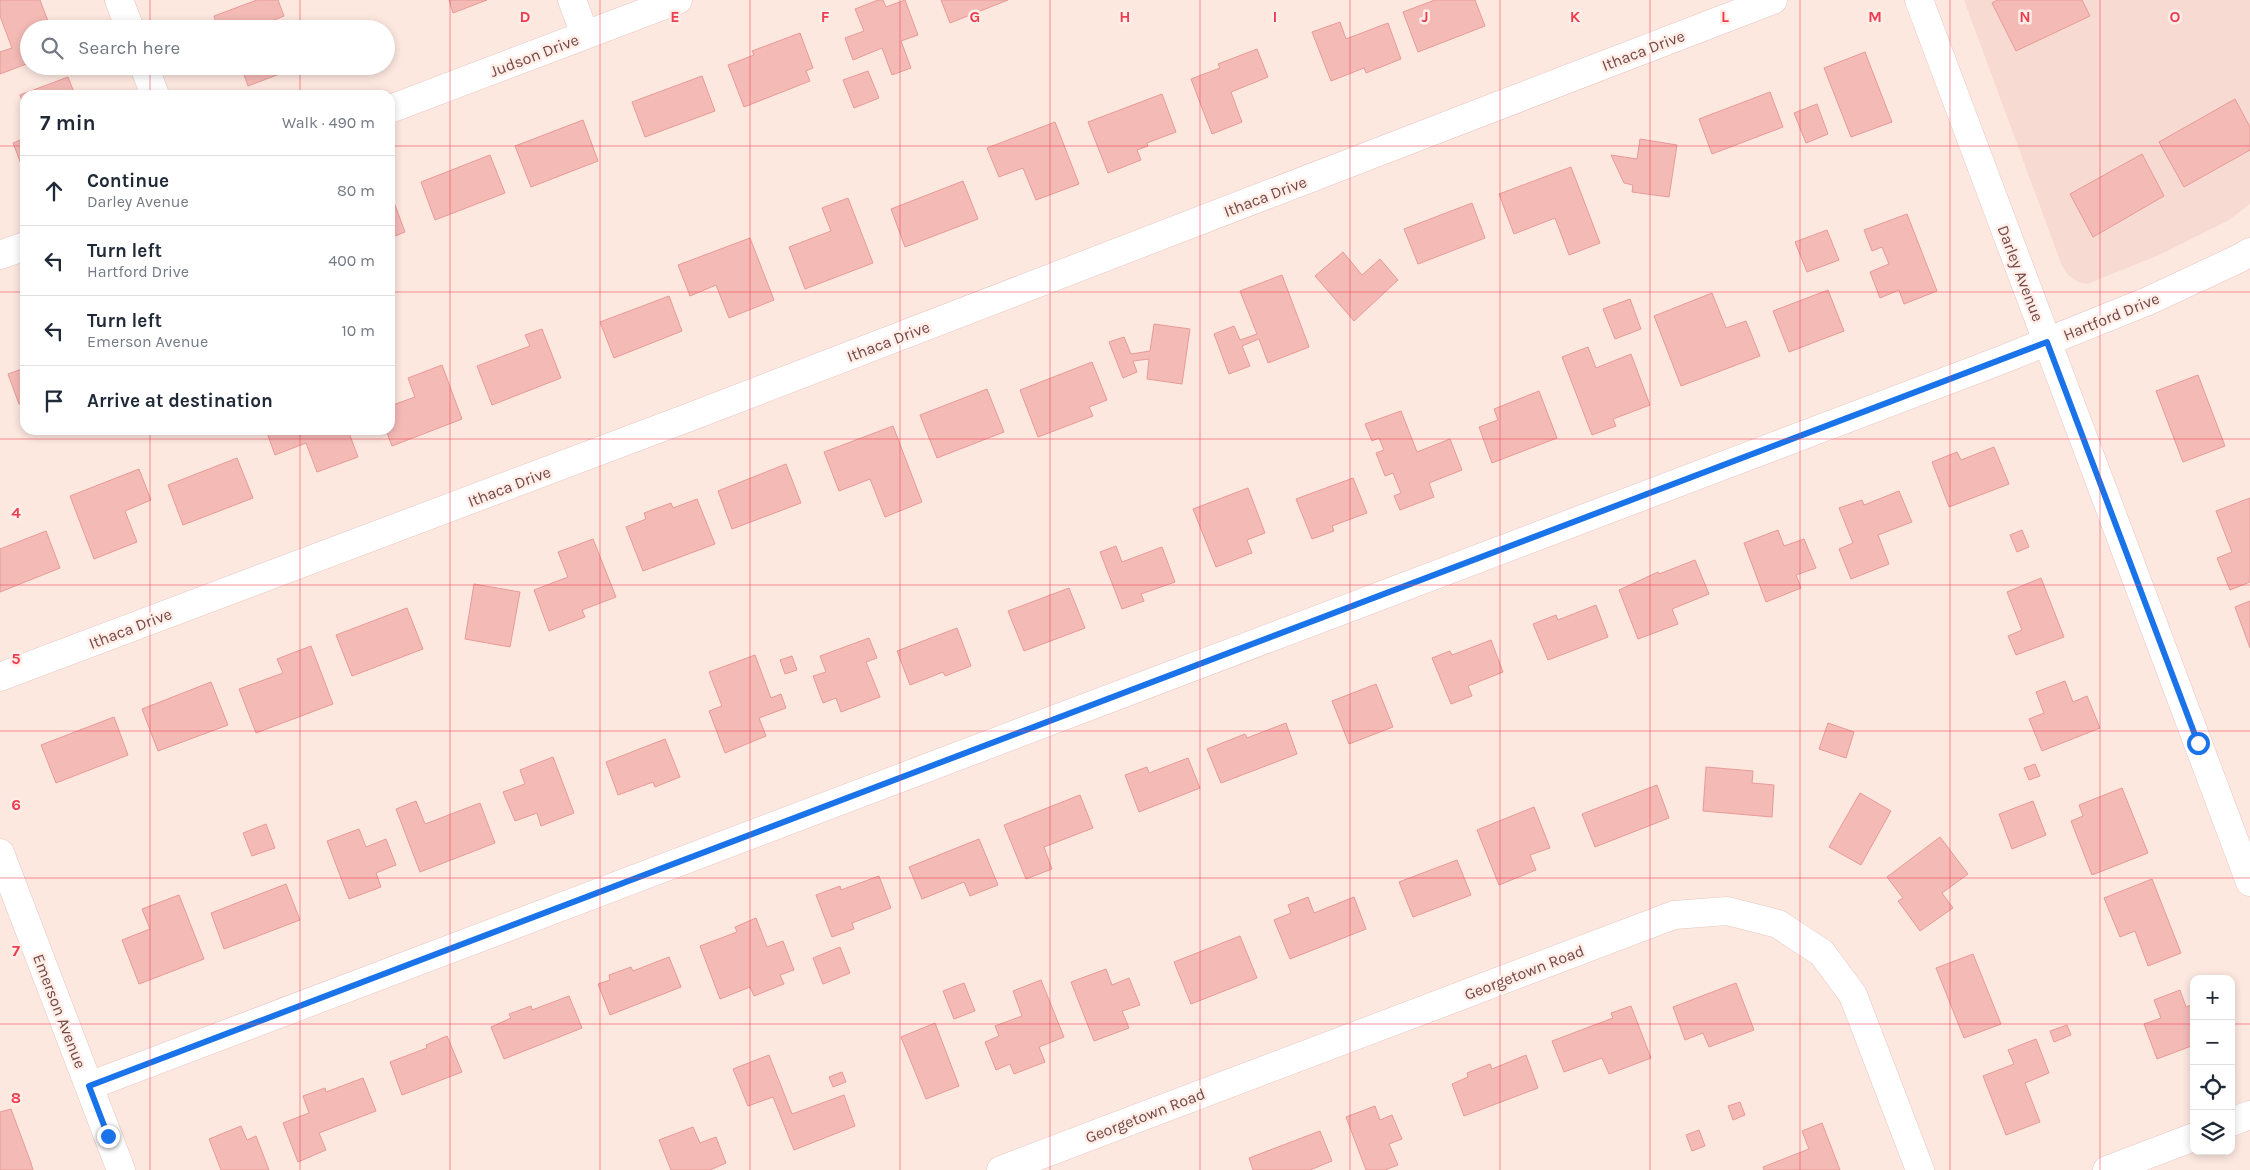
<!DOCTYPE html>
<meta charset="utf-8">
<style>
body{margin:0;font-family:Karla,sans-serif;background:#f2f2f3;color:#1f2937}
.controls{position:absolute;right:15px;bottom:15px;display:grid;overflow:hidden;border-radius:10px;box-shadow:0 2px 8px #0003}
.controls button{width:45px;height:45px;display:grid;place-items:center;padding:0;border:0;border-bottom:1px solid #e0e1e3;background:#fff;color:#1f2937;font:25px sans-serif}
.stop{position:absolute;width:15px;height:15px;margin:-11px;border:4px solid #1a73e8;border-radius:50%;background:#fff}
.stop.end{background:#1a73e8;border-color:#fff;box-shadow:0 1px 5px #0008}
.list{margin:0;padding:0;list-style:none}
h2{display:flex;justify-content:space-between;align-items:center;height:65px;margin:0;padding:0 20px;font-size:21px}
h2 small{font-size:16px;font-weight:400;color:#747a83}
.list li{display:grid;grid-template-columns:32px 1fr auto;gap:15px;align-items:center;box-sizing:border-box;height:70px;padding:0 20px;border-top:1px solid #e0e1e3}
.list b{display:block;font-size:19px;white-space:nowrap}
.list p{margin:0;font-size:16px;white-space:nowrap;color:#747a83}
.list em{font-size:16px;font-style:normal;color:#747a83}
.icon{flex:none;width:28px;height:28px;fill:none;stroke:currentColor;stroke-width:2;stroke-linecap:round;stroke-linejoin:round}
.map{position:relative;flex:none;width:2250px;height:1170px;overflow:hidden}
.search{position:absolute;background:#fff;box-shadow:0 2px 8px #0003;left:20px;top:20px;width:375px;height:55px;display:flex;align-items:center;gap:12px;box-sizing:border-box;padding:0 18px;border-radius:28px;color:#747a83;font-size:19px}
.panel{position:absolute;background:#fff;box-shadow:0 2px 8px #0003;left:20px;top:90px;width:375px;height:345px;border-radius:15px}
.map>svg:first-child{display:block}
.residential{fill:#f7dad1}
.building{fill:#f4bab6;stroke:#e89a96}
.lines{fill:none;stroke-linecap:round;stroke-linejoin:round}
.minor-casing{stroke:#e7c6c1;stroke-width:29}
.minor{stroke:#fff;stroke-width:28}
.route{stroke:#1a73e8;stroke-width:6}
.grid{fill:none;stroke:#ef3e51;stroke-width:1;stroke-opacity:0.55}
.labels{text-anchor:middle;stroke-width:5;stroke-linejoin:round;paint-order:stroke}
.street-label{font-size:16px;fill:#754746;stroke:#ffeee7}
.grid-label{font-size:16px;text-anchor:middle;font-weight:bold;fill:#ef3e51;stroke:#ffeee7;stroke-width:5;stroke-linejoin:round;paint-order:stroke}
</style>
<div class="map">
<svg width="2250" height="1170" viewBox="0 0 2250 1170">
<rect width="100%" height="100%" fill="#fde8e0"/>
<path class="residential" d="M1964,0H2250V204L2229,220L2159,255L2087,284L2078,282L2068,275L2062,266Z"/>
<path class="building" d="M0,0H40L51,29H29V63L0,74V52L12,48L0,16Z
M257,0H278L284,16L272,21L275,29H218L214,16Z
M449,0H487L453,13Z
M878,0H883L886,7L905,0L918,35L901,41L911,68L892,75L882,48L853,60L845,38L864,31L855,9Z
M941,0H1008L950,23Z
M1435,0H1475L1485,26L1418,52L1403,12Z
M1997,0H2082L2090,16L2016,51L1992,3Z
M1340,22L1346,39L1388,23L1401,59L1366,73L1364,68L1331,81L1312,32Z
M800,33L813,68L806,71L810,81L744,107L728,65L754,55L752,51Z
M1257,49L1268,77L1231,92L1242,122L1212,134L1191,79L1220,68L1218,64Z
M1865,52L1892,122L1851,137L1824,68Z
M241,66H289L290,70L248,86Z
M868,71L879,98L854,108L843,80Z
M702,76L715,111L645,137L632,102Z
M68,77L75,95H25V109L20,95Z
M1770,92L1783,127L1712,154L1699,119Z
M1162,94L1176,132L1147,143L1148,146L1137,150L1141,160L1108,173L1088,122Z
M2235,99L2250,127V150L2184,187L2159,142Z
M1817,104L1828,134L1806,143L1794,113Z
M583,120L598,161L531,187L515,146Z
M1055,122L1079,184L1036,200L1023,168L999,177L987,148Z
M25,138V174L13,143Z
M1640,139L1677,145L1669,197L1632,192L1633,185L1624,183L1611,155L1637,159Z
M2142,154L2164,196L2093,237L2070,194Z
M490,155L505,193L435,220L421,182Z
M1571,167L1600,243L1569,255L1555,218L1514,234L1499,194Z
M963,181L978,219L905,247L891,209Z
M391,194L405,232L390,238V194Z
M848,198L873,263L805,289L789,247L831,231L822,208Z
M1472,203L1485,238L1418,264L1404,229Z
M1907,214L1937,291L1904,304L1899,290L1880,298L1870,272L1889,264L1882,247L1872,251L1864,230Z
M1827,230L1839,260L1807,272L1795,242Z
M750,238L774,300L729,318L716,285L690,296L678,265Z
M1343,252L1362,275L1380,259L1398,280L1354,321L1315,276Z
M1282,275L1309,347L1268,363L1259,339L1242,346L1250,366L1229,374L1214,334L1234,326L1240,340L1257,334L1240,291Z
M1828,290L1844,331L1789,352L1773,311Z
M1712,293L1726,328L1746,321L1760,356L1681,386L1654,316Z
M669,296L682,331L614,358L600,322Z
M1630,299L1641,329L1615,339L1603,309Z
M1154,324L1190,329L1182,384L1147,379L1149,359L1133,361L1137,372L1123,378L1109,342L1124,337L1131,354L1150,351Z
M542,329L561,378L492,405L477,366L530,346L525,335Z
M1588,347L1596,368L1631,354L1650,405L1613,419L1616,426L1592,435L1562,357Z
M1092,362L1107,400L1089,407L1093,416L1038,437L1020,390Z
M442,365L462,419L392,446L386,430H390V406L415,397L408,378Z
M25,368V402L19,404L8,374Z
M2198,375L2225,446L2183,462L2156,391Z
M987,389L1004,432L937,458L920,415Z
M1539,391L1557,438L1492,463L1479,427L1498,420L1494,409Z
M1401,411L1417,452L1450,439L1462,470L1429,483L1434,497L1400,510L1394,496L1401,493L1393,473L1385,476L1376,453L1384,450L1379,438L1372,441L1365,424Z
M893,426L922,502L885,517L870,479L839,491L824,452Z
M266,430H348L358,457L317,472L306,443L275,455Z
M1994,447L2009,484L1949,507L1932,462L1957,452L1961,460Z
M237,458L253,498L183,525L168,485Z
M786,464L801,503L732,529L718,491Z
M139,469L151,500L125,511L137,542L94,559L70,496Z
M1353,478L1367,513L1332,526L1334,531L1312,539L1296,499Z
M1248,488L1265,533L1247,540L1252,553L1216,567L1193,509Z
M1899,491L1912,522L1878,535L1889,564L1851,579L1839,549L1853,543L1839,508L1862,500L1864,505Z
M2250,498V582L2230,590L2217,558L2232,552L2216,511Z
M697,499L715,544L643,571L626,527L646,519L644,513L671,503L673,508Z
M1778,530L1784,546L1804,539L1816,568L1796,575L1801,588L1766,602L1744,543Z
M2022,530L2029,547L2017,552L2010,535Z
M46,531L60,568L0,592V549Z
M593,539L616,597L582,610L585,617L549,631L534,590L568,577L558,552Z
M1116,546L1122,562L1162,547L1175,582L1141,594L1144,601L1122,609L1100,552Z
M1695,560L1709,594L1672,609L1678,624L1638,639L1619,590L1658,572L1659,574Z
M2041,578L2064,637L2016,655L2008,636L2022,630L2007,592Z
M474,584L520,592L510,647L465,639Z
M1069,588L1085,628L1024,651L1008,611Z
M2250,601V648L2235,607Z
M1596,605L1608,637L1548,660L1533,624L1556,615L1558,620Z
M407,608L423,649L352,676L336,635Z
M957,628L971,666L945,676L943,672L910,685L897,651Z
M869,638L877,658L866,662L880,697L841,712L836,698L823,703L813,676L826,672L820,656Z
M1491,640L1503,672L1468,686L1472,696L1451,704L1432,658L1450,651L1452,655Z
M311,646L333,704L256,733L239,689L283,673L277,659Z
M755,655L771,698L781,694L786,708L759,718L766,736L725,753L709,711L722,706L709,672Z
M792,656L797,670L785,674L780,660Z
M2065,681L2073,702L2087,696L2100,728L2042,751L2029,719L2044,713L2036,692Z
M211,682L228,725L158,751L142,709Z
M1376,684L1393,727L1349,744L1332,701Z
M114,717L128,755L56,783L41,745Z
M1286,723L1297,754L1221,783L1207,749L1245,734L1247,738Z
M1828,723L1854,732L1846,758L1819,749Z
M665,739L680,777L655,787L653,782L618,795L606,762Z
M553,757L574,813L541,826L537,813L515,821L503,792L525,784L520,770Z
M1188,758L1200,788L1139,812L1125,775L1147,767L1149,773Z
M2035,764L2040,776L2029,780L2024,768Z
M1706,767L1753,771L1752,783L1774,785L1772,817L1703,811Z
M1657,785L1669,818L1595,847L1582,814Z
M2122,788L2148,853L2092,875L2071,821L2083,816L2079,805Z
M1860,793L1891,811L1861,865L1829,847Z
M1080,795L1093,828L1044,847L1052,869L1026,879L1004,825Z
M416,801L425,824L480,803L495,843L420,872L396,809Z
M2033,801L2046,835L2012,849L1999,814Z
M1534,807L1550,848L1530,855L1536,870L1499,885L1477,830Z
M266,824L275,848L252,856L243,833Z
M359,829L366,847L386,839L396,865L376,873L381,887L349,899L327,841Z
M1940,837L1968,874L1942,893L1953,908L1920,931L1898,901L1903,898L1887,877Z
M979,839L998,885L970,896L964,882L922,899L909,867Z
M1457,860L1471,895L1413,917L1399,882Z
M879,876L891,908L852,923L854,929L832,937L816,895L840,886L841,890Z
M2152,879L2181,953L2148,966L2135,931L2120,937L2104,898Z
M286,884L300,920L224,949L211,913Z
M179,895L204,959L139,984L122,940L150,929L142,909Z
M1308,897L1314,913L1354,897L1366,929L1290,959L1274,920L1291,913L1288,905Z
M756,918L767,947L783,941L794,970L780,975L784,984L754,996L750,987L720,999L700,946L737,932L735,927Z
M1240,936L1257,978L1191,1004L1174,962Z
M840,947L850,973L823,984L813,958Z
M1973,954L2001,1024L1964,1038L1936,968Z
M669,957L681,987L610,1015L598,984L610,980L609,975L631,967L633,971Z
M1106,969L1112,985L1129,978L1140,1005L1122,1011L1129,1028L1094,1041L1071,982Z
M1041,980L1064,1037L1039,1047L1045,1062L1014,1074L1010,1064L996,1070L985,1042L999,1036L995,1026L1022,1016L1013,991Z
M964,983L975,1011L954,1019L943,991Z
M1736,983L1754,1030L1709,1047L1703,1033L1685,1040L1673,1007Z
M2180,990L2186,1007L2194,1004V1045L2157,1059L2144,1024L2161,1018L2154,1000Z
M569,996L582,1028L504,1059L491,1027L511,1018L509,1014L531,1006L532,1010Z
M1631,1006L1651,1058L1609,1074L1602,1058L1564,1072L1552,1041L1613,1018L1611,1013Z
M935,1023L959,1086L926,1099L901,1037Z
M2067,1025L2071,1035L2054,1042L2050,1031Z
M447,1036L462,1072L402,1095L390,1062L427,1048L426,1045Z
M2036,1039L2049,1073L2025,1083L2040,1122L2006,1135L1983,1076L2014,1064L2008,1050Z
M769,1055L792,1114L844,1095L855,1126L794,1150L773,1097L748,1106L733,1069Z
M1526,1055L1538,1088L1464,1116L1452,1084L1468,1077L1467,1073L1490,1064L1492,1069Z
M842,1072L846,1082L833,1087L829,1077Z
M363,1078L376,1111L319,1133L326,1150L298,1162L283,1123L309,1113L303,1096L325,1088L326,1092Z
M1740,1102L1745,1115L1733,1120L1728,1106Z
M1375,1106L1380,1120L1392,1115L1402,1139L1389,1144L1398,1165L1385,1170H1366L1346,1117Z
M11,1109L31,1163L33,1170H0V1112Z
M1822,1123L1840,1170H1764L1763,1167L1809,1149L1802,1131Z
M241,1126L247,1140L256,1136L269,1170H221L209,1139Z
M693,1127L700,1143L716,1137L726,1163L710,1170H671L659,1140Z
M1699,1130L1705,1146L1692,1151L1686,1135Z
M1320,1131L1332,1161L1310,1170H1253L1249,1158Z"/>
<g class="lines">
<g class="minor-casing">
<path id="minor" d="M119,0L130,29
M572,0L585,35
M1919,0L2250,882
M144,66L155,95
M390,109L678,0
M0,255L25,246
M0,677L695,415L1773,0
M0,853L121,1170
M89,1086L2004,359L2148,301L2240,258L2250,252
M2231,1122L2250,1115
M1001,1170L1674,915L1727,911L1743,915L1778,924L1822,953L1853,995L1920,1170
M2107,1170L2194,1137"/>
</g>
<use href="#minor" class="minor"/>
</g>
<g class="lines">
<path class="route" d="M108,1136L89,1086L2047,342L2198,743"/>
</g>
<path class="grid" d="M150,0V29M300,0V29M450,0V1170M600,0V1170M750,0V1170M900,0V1170M1050,0V1170M1200,0V1170M1350,0V1170M1500,0V1170M1650,0V1170M1800,0V1170M1950,0V1170M2100,0V1170M150,66V95M300,66V95M0,146H25M390,146H2250M0,292H25M390,292H2250M150,430V1170M300,430V1170M0,439H2250M0,585H2250M0,731H2250M0,878H2250M0,1024H2194M2231,1024H2250"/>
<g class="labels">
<g class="street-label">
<text transform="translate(1643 50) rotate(-21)" y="6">Ithaca Drive</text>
<text transform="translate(534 55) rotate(-21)" y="6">Judson Drive</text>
<text transform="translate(1265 196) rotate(-21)" y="6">Ithaca Drive</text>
<text transform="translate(2021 273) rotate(69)" y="6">Darley Avenue</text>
<text transform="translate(2111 316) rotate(-22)" y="6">Hartford Drive</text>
<text transform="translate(888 341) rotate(-21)" y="6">Ithaca Drive</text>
<text transform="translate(509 486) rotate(-21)" y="6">Ithaca Drive</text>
<text transform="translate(130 628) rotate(-21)" y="6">Ithaca Drive</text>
<text transform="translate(1524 972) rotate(-21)" y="6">Georgetown Road</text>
<text transform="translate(60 1011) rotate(69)" y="6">Emerson Avenue</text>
<text transform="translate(1145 1115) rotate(-21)" y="6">Georgetown Road</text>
</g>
</g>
<g class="grid-label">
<text x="525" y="22">D</text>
<text x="675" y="22">E</text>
<text x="825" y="22">F</text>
<text x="975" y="22">G</text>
<text x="1125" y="22">H</text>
<text x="1275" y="22">I</text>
<text x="1425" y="22">J</text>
<text x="1575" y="22">K</text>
<text x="1725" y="22">L</text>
<text x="1875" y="22">M</text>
<text x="2025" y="22">N</text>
<text x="2175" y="22">O</text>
<text x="16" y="518">4</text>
<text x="16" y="664">5</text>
<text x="16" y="810">6</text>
<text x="16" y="956">7</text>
<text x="16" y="1103">8</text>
</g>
</svg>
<div class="controls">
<button>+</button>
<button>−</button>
<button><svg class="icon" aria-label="locate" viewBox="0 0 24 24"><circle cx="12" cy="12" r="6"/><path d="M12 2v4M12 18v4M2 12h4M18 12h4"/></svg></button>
<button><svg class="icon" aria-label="layers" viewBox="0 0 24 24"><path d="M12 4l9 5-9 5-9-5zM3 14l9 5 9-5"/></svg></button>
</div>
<div class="stop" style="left:2198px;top:743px"></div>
<div class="stop end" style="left:108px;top:1136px"></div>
<div class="search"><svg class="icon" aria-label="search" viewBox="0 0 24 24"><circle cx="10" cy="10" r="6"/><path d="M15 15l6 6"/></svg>Search here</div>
<section class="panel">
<h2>7 min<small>Walk · 490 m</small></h2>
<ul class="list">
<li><svg class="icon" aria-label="ahead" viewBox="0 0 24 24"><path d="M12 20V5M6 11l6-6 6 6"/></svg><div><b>Continue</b><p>Darley Avenue</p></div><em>80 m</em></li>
<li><svg class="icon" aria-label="left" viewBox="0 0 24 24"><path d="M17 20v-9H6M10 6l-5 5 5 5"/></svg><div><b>Turn left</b><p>Hartford Drive</p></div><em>400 m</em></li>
<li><svg class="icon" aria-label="left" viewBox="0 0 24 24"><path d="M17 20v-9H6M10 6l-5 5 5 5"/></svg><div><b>Turn left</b><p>Emerson Avenue</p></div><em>10 m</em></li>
<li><svg class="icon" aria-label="arrive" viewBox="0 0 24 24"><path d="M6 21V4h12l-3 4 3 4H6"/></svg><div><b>Arrive at destination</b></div></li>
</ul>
</section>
</div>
